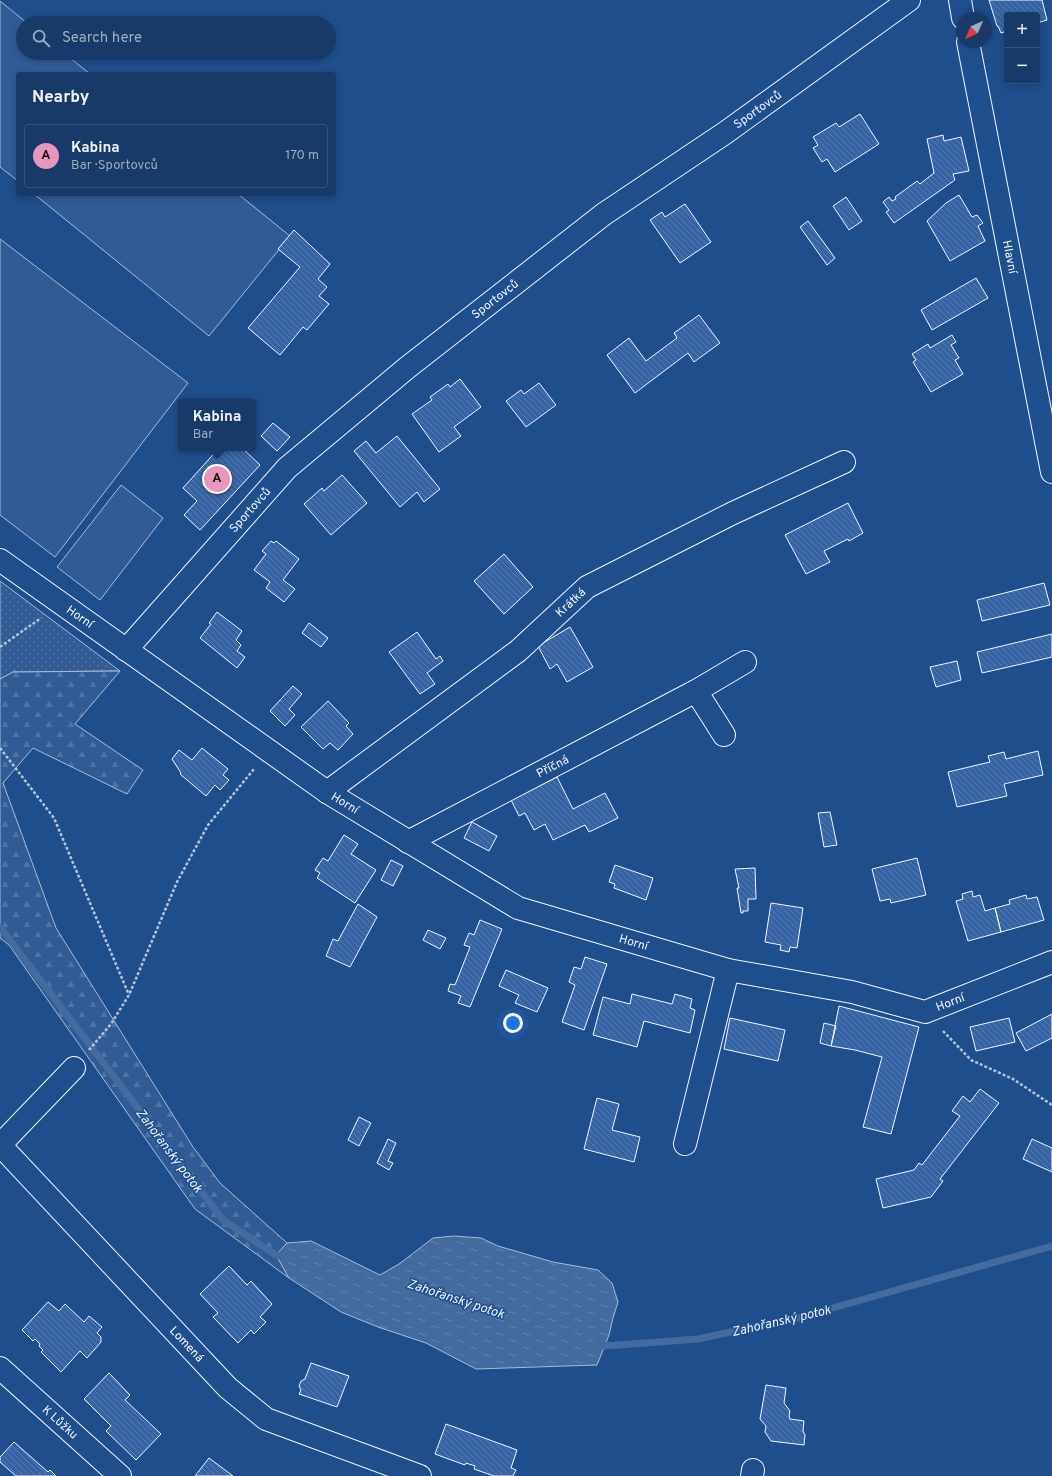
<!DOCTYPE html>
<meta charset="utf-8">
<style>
body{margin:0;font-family:Overpass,sans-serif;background:#20416f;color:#f1f3f6}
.controls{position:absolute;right:12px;top:12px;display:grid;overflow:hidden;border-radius:4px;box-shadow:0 2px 6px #0003}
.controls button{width:36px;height:36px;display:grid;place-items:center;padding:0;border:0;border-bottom:1px solid #36547d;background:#173a69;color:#f1f3f6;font:20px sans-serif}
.compass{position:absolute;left:956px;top:12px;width:36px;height:36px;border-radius:50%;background:#173a69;box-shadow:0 2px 6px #0003;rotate:225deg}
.you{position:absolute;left:513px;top:1023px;width:14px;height:14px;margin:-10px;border:3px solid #fff;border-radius:50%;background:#1a73e8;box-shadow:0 0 0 6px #1a73e833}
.badge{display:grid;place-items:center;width:26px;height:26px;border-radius:50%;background:#e797bd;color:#111;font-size:13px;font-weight:700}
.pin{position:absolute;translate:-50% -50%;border:2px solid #fff;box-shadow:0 1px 4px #0006}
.popup{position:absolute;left:178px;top:399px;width:78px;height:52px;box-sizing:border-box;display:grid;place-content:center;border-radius:4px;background:#173a69;filter:drop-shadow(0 1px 3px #0005);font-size:13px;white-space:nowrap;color:#9eadc0}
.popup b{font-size:15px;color:#f1f3f6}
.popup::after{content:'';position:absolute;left:50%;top:100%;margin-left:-8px;border:8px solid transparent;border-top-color:#173a69}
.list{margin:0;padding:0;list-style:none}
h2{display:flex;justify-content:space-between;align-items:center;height:52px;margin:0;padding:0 16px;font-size:17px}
h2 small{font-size:13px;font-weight:400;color:#9eadc0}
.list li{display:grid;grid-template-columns:26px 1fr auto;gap:12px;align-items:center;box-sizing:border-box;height:64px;margin:0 8px 8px;padding:0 8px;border:1px solid #36547d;border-radius:4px}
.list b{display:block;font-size:15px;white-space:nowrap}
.list p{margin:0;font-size:13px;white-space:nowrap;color:#9eadc0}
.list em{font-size:13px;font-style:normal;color:#9eadc0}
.icon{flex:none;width:22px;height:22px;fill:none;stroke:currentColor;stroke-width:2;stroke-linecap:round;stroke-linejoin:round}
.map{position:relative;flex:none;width:1052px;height:1476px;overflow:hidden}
.search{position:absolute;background:#173a69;box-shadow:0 2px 6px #0003;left:16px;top:16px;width:320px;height:44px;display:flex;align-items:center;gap:10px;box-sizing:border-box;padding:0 14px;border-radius:22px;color:#9eadc0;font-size:15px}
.panel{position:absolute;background:#173a69;box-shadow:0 2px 6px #0003;left:16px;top:72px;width:320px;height:124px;border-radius:4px}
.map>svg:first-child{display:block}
.grass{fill:url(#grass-dots);stroke:#a8bbd7}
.forest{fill:url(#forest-firs);stroke:#a8bbd7}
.built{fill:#305b95;stroke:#a8bbd7}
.water{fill:url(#water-ripples);stroke:#a8bbd7}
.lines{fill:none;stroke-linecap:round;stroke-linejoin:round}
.stream{stroke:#446ba0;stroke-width:7}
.building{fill:url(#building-back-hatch);stroke:#f2f6ff}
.minor-casing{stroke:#f2f6ff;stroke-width:24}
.path{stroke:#b3c4dc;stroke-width:2.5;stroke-dasharray:3 2;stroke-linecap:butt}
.minor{stroke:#1f4e8c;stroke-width:22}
.labels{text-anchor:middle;stroke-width:3;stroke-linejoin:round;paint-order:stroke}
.street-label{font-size:12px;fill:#f2f6ff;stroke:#1f4e8c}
.water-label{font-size:13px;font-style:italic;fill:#f2f6ff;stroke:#1f4e8c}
</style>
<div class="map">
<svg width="1052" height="1476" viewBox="0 0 1052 1476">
<defs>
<pattern id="grass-dots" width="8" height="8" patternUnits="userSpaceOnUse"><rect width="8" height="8" fill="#305b95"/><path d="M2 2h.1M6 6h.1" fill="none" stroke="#4e73a5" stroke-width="1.8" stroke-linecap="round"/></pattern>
<pattern id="forest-firs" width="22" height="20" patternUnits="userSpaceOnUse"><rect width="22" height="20" fill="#305b95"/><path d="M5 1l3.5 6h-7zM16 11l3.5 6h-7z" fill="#4e73a5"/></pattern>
<pattern id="water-ripples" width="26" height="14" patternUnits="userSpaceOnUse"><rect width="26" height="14" fill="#446ba0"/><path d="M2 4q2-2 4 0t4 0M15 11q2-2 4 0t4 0" fill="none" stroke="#5f81ae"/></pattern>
<pattern id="building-back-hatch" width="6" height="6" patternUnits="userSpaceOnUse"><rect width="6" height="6" fill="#3563a3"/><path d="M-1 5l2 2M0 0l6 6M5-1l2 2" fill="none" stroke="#537ab1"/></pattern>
</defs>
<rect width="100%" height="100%" fill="#1f4e8c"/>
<path class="grass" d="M0,581L120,671L13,672L0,679Z"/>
<path class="forest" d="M120,671L75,724L143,770L127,794L33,748L3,783L56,928L193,1147L220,1183L287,1243L277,1255L289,1278L195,1209L9,945L0,938V679L13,672Z"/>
<path class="built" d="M0,1L27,23H23V53H64L90,74H18V181L0,167Z
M34,194H238L290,236L209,336Z
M0,239L188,383L55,557L0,515Z
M121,485L163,518L100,600L57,567Z"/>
<path class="water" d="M454,1236L481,1238L498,1246L553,1262L598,1270L612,1283L618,1302L613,1318L609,1335L597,1365L476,1369L426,1343L378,1327L341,1312L289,1278L276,1255L287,1243L311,1241L380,1275L399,1264L433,1238Z"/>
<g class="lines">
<path class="stream" d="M0,927L223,1220L276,1255L286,1257
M596,1344L605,1346L698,1339L801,1317L1052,1246"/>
</g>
<path class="building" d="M989,0H1042L1047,20L1037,23V15H1007V31L1001,33L998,26H997Z
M860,114L879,144L835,172L827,159L822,162L813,148L818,145L813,137L836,123L839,127Z
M943,135L944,141L961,137L969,171L953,174L955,180L894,223L886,212L889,210L883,202L889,197L892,201L896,199L895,197L917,181L920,184L934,173L927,139Z
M959,195L972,217L977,215L983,223L978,226L985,241L950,261L927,221L946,203Z
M846,197L862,221L849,230L833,206Z
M685,204L711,242L680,263L650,220L662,212L665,217Z
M808,221L835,258L827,265L800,227Z
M294,230L330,264L318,279L327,287L319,296L329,304L307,330L303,327L280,355L248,328L300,267L278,249Z
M976,278L988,298L932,330L921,310Z
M699,315L720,343L694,362L688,353L635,393L607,355L629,338L646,361L677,338L674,333Z
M952,335L956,342L951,345L959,358L955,360L963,374L931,392L913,362L916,360L912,354L928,344L930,348Z
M460,379L481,407L454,427L461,436L439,452L412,414L432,400L430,397L448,384L450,387Z
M539,383L556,405L526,427L506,401L521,390L524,394Z
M273,423L290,437L277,451L261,436Z
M397,436L440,489L424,502L417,492L400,507L354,451L366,441L376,453Z
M219,448H242L260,465L200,530L184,515L197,501L183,488Z
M342,475L367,503L331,535L304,504L322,488L324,491Z
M848,503L863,533L849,541L848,539L824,551L830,562L806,574L785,535Z
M271,541L274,543L276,541L299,559L283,580L295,589L284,602L266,588L270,582L254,570L266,554L262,551Z
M504,554L533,587L504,614L474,581Z
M1044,583L1050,605L982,621L977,600Z
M217,612L242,631L236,640L241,645L237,651L245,657L237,668L200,638L211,624L209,623Z
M309,623L328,638L321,647L302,633Z
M570,627L593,667L567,682L557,664L550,669L538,646Z
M417,632L436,659L440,656L443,661L427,673L435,684L420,694L389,652Z
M1052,634V657L982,673L977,652Z
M957,661L961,680L936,687L930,667Z
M293,686L302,694L289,709L295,715L285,726L270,711Z
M328,701L349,723L346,726L353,734L338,750L330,743L323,749L301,727Z
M202,748L228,769L223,775L229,780L220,790L215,785L206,796L180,774L181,773L172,759L179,750L192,760Z
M1038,751L1043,775L1004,784L1007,796L957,807L948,772L990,762L988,756L1004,752L1006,759Z
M557,777L573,809L605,793L618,818L589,832L585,825L553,840L545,824L534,830L525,813L519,816L511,800Z
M830,812L837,845L824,847L818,813Z
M472,822L497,836L489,851L464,838Z
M344,835L358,844L351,854L376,870L355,903L317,878L320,873L315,870L323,858L328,861Z
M917,858L926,895L891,903L890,899L880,901L872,869Z
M391,860L403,866L393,886L381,880Z
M615,865L653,878L646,900L614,888L615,884L609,882Z
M755,868L756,899H748V911H743V913H741L737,888H739L735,869Z
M972,891L973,897L980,895L985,911L995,908L1001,932L968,941L956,901L963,899L962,894Z
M1026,895L1027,899L1037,897L1044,920L1001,932L995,908L1010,904L1009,900Z
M771,903L803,908L797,948L790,947L789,952L780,950L781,945L765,942Z
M358,904L377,917L350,967L326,956L333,939L338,941Z
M480,920L502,929L470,1007L458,1003L461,996L448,991L450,984L455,985L470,947L464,945L469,933L474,935Z
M428,930L446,938L440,949L423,940Z
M585,957L607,964L584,1030L562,1022L575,985L569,982L574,967L581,969Z
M506,970L548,988L537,1012L515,1003L519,995L499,986Z
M632,994L672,1004L675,994L692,999L690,1008L695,1010L690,1033L644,1021L637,1047L593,1035L603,997L630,1004Z
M839,1006L919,1027L891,1134L863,1127L882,1057L855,1050L831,1046Z
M1052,1014V1038L1026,1051L1016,1033Z
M730,1018L785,1030L778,1061L724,1049Z
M1009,1018L1015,1042L976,1051L970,1027Z
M824,1023L836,1026L831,1046L820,1043Z
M980,1089L999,1103L940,1179L943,1181L931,1197L883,1208L876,1179L914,1170L919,1163L922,1165L960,1116L952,1111L963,1096L970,1102Z
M597,1098L619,1104L612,1130L640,1137L634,1162L584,1149Z
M359,1117L371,1123L359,1146L348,1140Z
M388,1139L396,1143L388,1161L393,1163L389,1170L377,1163Z
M1032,1139L1052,1148V1172L1023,1159Z
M229,1266L247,1285L251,1281L272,1304L260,1317L266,1322L254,1334L251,1330L238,1343L213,1317L218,1313L200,1294Z
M48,1302L59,1311L65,1304L84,1322L89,1316L102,1327L97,1333L101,1337V1342L87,1358L80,1351L61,1372L41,1352L43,1350L39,1346L40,1344L35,1339L33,1341L22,1330Z
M311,1363L349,1376L337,1407L299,1394L301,1390L299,1386L301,1381L305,1379Z
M109,1373L130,1395L125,1400L161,1434L136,1460L106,1431L111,1426L84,1399Z
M766,1385L786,1388L784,1403L790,1411L789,1416L790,1419L804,1421L803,1431L805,1435L804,1445L771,1441L765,1432L766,1426L760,1419Z
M446,1424L517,1450L511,1468L516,1470L513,1476H494L474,1469L475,1466L466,1463L465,1465L435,1454Z
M14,1442L48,1472L50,1470L56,1476H16L0,1462V1457Z
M209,1458L233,1476H195Z"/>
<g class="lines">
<g class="minor-casing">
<g id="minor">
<path d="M960,0L963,18"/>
<path id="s1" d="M968,42L1052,472"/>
<path id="s2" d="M0,560L327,792L518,908L728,970L852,992L925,1012L1052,962"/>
<path id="s3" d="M126,650L287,468L408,367L604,214L725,133L909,0"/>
<path d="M696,691L724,735"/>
<path id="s4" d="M327,792L518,651L587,587L733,513L844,462"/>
<path id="s5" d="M408,842L696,691L745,662"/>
<path d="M685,1144L728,970"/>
<path id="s6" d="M0,1145L228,1388L266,1419L420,1476"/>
<path d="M0,1145L74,1068"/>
<path id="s7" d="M0,1368L120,1476"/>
<path d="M752,1476L753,1470"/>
</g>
</g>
<path class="path" d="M0,647L41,618
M0,748L54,818L129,995
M943,1031L971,1060L1013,1079L1052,1105
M89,1050L111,1024L129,995L177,882L208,825L254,769"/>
<use href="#minor" class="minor"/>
</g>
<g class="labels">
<g class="street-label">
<text dy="4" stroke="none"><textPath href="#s3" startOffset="835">Sportovců</textPath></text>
<text dy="4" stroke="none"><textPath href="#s1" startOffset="219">Hlavní</textPath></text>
<text dy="4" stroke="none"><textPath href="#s3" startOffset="511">Sportovců</textPath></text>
<text dy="4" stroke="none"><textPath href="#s3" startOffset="187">Sportovců</textPath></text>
<text dy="4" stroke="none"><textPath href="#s4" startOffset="309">Krátká</textPath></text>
<text dy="4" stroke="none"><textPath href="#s2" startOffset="98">Horní</textPath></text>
<text dy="4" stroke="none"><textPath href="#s5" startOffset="163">Příčná</textPath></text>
<text dy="4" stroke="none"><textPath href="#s2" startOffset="422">Horní</textPath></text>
<text dy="4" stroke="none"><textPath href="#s2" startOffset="745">Horní</textPath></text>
<text dy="4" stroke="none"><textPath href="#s2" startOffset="1072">Horní</textPath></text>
<text dy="4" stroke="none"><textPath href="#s6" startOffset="273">Lomená</textPath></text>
<text dy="4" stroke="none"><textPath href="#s7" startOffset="81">K Lůžku</textPath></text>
</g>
<g class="water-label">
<text transform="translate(170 1150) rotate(53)" y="5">Zahořanský potok</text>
<text transform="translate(456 1298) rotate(18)" y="5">Zahořanský potok</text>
<text transform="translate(781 1320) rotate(-13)" y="5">Zahořanský potok</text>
</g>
</g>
</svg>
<div class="controls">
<button>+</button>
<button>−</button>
</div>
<svg class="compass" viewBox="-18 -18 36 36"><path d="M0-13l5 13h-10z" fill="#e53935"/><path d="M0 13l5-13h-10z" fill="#9eadc0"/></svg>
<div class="you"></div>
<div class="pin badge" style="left:217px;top:479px">A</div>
<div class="popup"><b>Kabina</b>Bar</div>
<div class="search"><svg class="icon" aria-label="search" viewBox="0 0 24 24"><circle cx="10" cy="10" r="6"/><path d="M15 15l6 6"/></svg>Search here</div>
<section class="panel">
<h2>Nearby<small></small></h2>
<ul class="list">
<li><span class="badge">A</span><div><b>Kabina</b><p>Bar · Sportovců</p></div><em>170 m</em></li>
</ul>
</section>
</div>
